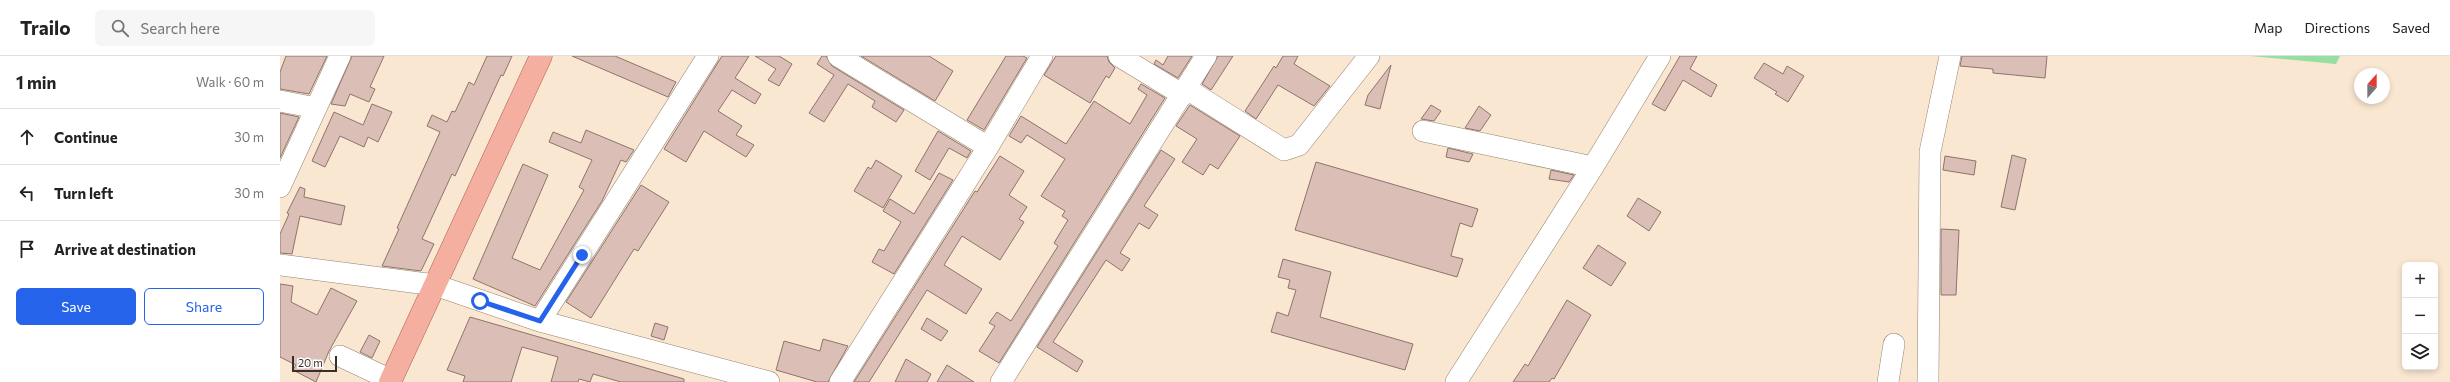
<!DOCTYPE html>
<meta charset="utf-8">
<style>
body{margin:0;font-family:Commissioner,sans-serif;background:#f6f6f6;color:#222}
.controls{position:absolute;right:12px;bottom:12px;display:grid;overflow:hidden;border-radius:6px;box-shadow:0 2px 6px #0003}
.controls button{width:36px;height:36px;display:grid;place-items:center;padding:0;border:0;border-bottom:1px solid #e0e0e0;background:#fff;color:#222;font:20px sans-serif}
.compass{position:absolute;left:2074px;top:12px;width:36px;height:36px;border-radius:50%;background:#fff;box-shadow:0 2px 6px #0003;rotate:21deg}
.scale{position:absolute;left:12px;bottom:10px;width:45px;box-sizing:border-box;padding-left:4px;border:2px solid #373028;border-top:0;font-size:11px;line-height:14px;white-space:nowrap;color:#373028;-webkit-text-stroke:3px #fff;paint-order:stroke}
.stop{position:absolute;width:12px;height:12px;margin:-9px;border:3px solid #2563eb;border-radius:50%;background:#fff}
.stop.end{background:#2563eb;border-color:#fff;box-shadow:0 1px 4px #0008}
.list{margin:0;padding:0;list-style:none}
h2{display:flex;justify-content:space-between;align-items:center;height:52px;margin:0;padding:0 16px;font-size:17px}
h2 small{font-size:13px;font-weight:400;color:#767676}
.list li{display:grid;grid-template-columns:26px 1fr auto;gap:12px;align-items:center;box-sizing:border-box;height:56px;padding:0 16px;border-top:1px solid #e0e0e0}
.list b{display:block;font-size:15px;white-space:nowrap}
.list em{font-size:13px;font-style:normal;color:#767676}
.actions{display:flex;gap:8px;padding:12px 16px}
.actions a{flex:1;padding:9px 0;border:1px solid #2563eb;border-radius:6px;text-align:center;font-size:14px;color:#2563eb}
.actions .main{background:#2563eb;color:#fff}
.icon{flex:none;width:22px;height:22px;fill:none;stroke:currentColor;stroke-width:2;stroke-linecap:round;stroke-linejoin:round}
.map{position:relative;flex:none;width:2170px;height:326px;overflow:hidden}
header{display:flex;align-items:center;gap:24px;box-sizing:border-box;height:56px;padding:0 20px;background:#fff;border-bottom:1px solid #e0e0e0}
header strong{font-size:19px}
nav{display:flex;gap:22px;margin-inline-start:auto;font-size:14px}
.search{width:280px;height:36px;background:#f6f6f6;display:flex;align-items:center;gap:10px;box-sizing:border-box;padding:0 14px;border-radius:6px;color:#767676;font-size:15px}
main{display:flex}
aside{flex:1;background:#fff}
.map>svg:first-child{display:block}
.green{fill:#94dfa1}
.building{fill:#dbbeb6;stroke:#8e746c}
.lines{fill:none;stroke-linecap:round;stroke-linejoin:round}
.minor-casing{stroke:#958370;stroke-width:22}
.major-casing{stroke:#ad604e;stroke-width:23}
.minor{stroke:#fff;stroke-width:21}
.major{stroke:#f4afa1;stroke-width:22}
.route{stroke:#2563eb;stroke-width:5}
</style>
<header>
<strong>Trailo</strong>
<div class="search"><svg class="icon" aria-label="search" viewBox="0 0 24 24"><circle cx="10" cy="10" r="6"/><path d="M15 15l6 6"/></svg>Search here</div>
<nav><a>Map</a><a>Directions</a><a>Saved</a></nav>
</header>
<main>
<aside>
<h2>1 min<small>Walk · 60 m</small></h2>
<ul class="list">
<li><svg class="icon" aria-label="ahead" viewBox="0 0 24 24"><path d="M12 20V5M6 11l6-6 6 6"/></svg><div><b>Continue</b></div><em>30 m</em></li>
<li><svg class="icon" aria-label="left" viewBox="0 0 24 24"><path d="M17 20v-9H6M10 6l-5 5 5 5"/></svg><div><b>Turn left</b></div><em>30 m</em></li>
<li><svg class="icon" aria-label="arrive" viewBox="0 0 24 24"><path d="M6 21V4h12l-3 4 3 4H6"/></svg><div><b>Arrive at destination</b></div></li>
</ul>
<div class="actions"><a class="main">Save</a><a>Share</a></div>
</aside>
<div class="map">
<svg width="2170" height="326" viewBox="0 0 2170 326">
<rect width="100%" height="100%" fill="#fae7d2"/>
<path class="green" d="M1970,0H2060L2056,8Z"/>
<path class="building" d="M6,0H47L29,38L0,33V16Z
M72,0H104L90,31L95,33L89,46L70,38L65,50L51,48Z
M207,0H232L223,20L221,19L175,120L172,118L142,183L154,188L141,215L102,210L119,173L117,172L160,76L147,70L152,59L167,66L172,55L175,56L189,26L194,29Z
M292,0H335L396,26L388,41Z
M442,0H469L455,22L481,38L475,48L452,34L438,55L462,70L456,79L474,89L466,101L424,75L406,106L384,93Z
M475,0H499L512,8L499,30L488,24L496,13Z
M542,0H546L552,10L624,54L616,66L592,51L595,45L568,28L544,66L529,57L554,19L537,8Z
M581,0H649L673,15L655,45Z
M726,0H743L747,2L704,74L687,64Z
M776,0H827L829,6L835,12L829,22L826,20L810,47L764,19Z
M888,0H912L898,22L874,8L876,4L883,9Z
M938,0H953L931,34L922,28Z
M1003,0H1018L1014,8L1050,30L1034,50L998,29L976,63L965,55L994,10L996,12Z
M1400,0H1417L1410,13L1437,29L1431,41L1403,24L1385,55L1372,48Z
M1682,0H1767L1765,22L1713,17V13L1680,10Z
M1484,7L1503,18L1507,10L1524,20L1508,46L1495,38L1497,36L1474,22Z
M1111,9L1100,53L1085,49L1088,39Z
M861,28L885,42L719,307L699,295L715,270L709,267L717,256L731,265L778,190L774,187L788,164L782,160L785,155L761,140L785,103L747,79L741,87L729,80L741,60L786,88L814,45L850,68L867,39L858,33Z
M92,48L112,56L98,86L88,81L84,91L60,80L45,111L32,105L54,56L83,69Z
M910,49L960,80L938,113L930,108L923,119L902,106L917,83L896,70Z
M1151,49L1161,55L1154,65L1141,63Z
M1199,50L1211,59L1200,75L1185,72Z
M0,57L19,61L0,102Z
M306,74L354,94L346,106L341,104L322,145L255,250L193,223L243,108L268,119L232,202L260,214L304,134L299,131L312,104L269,86L273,76L301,87Z
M658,75L691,95L687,102L669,92L650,124L635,115Z
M1168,92L1193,98L1189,106L1166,101Z
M881,94L895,103L864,150L878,159L869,173L859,167L840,197L850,203L842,215L826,204L773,286L803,305L797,316L757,291Z
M1732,99L1746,103L1735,154L1721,151Z
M720,100L744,115L729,139L747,151L739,163L744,166L720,204L682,180L664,209L702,233L686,258L647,234L589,326H574L695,135L697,136Z
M1665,100L1696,105L1694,119L1663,114Z
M596,104L622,120L603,152L574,135L588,111L591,113Z
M1036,106L1198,153L1192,171L1180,167L1173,192L1171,200L1183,203L1177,221L1015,174Z
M1271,114L1294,119L1289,126L1269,123Z
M659,117L673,124L614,218L592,206L599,193L604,195L621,166L603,155L610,143L634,158Z
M361,129L389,146L358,195L354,193L311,262L286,246Z
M20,131L25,133L24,141L65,150L61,169L20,160L12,198L0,197V178L9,158L7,157Z
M1358,142L1381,156L1369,175L1347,160Z
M1661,173L1679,174L1676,239H1661Z
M1318,189L1346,207L1331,230L1303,212Z
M1003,203L1051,216L1040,261L1133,288L1125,314L991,276L997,256L1008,260L1016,234L1008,232L1010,224L998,221Z
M0,228L13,230L11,246L37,259L51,232L77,245L49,295L36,326L13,314L16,309L0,301Z
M1287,244L1311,259L1274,323L1272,322L1269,326H1233L1245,308L1248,310Z
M190,261L404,323V326H341L313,318L310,326L299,323L298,326H271L278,301L242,291L231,326H183L185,320L167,314Z
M647,262L668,275L661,285L641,273Z
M375,267L388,271L384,284L371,280Z
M89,279L100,285L92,302L80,296Z
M543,283L568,290L548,326H537L496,314L504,285L540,295Z
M626,303L651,318L647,326H615Z
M667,309L694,326H657Z"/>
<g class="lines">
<g class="minor-casing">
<path id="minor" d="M558,0L708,91
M839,0L903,39
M907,33L1004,94L1019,89L1089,0
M0,45L36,52
M1143,75L1313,111
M0,131L60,0
M0,209L155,229L260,265L489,326
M260,265L428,0
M60,300L111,324
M560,326L708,91L762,0
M721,326L926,0
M1176,326L1313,111L1380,0
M1608,326L1614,288
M1648,326L1650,96L1670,0"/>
</g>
<g class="major-casing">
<path id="major" d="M110,326L261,0"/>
</g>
<use href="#minor" class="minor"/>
<use href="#major" class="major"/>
</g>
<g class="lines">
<path class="route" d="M200,245L260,265L302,199"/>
</g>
</svg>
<div class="controls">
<button>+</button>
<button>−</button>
<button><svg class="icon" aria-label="layers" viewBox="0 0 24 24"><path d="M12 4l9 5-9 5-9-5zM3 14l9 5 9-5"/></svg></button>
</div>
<svg class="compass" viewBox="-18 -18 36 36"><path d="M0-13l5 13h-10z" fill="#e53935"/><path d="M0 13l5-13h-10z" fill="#767676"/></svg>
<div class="scale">20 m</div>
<div class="stop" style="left:200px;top:245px"></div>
<div class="stop end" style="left:302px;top:199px"></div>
</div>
</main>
